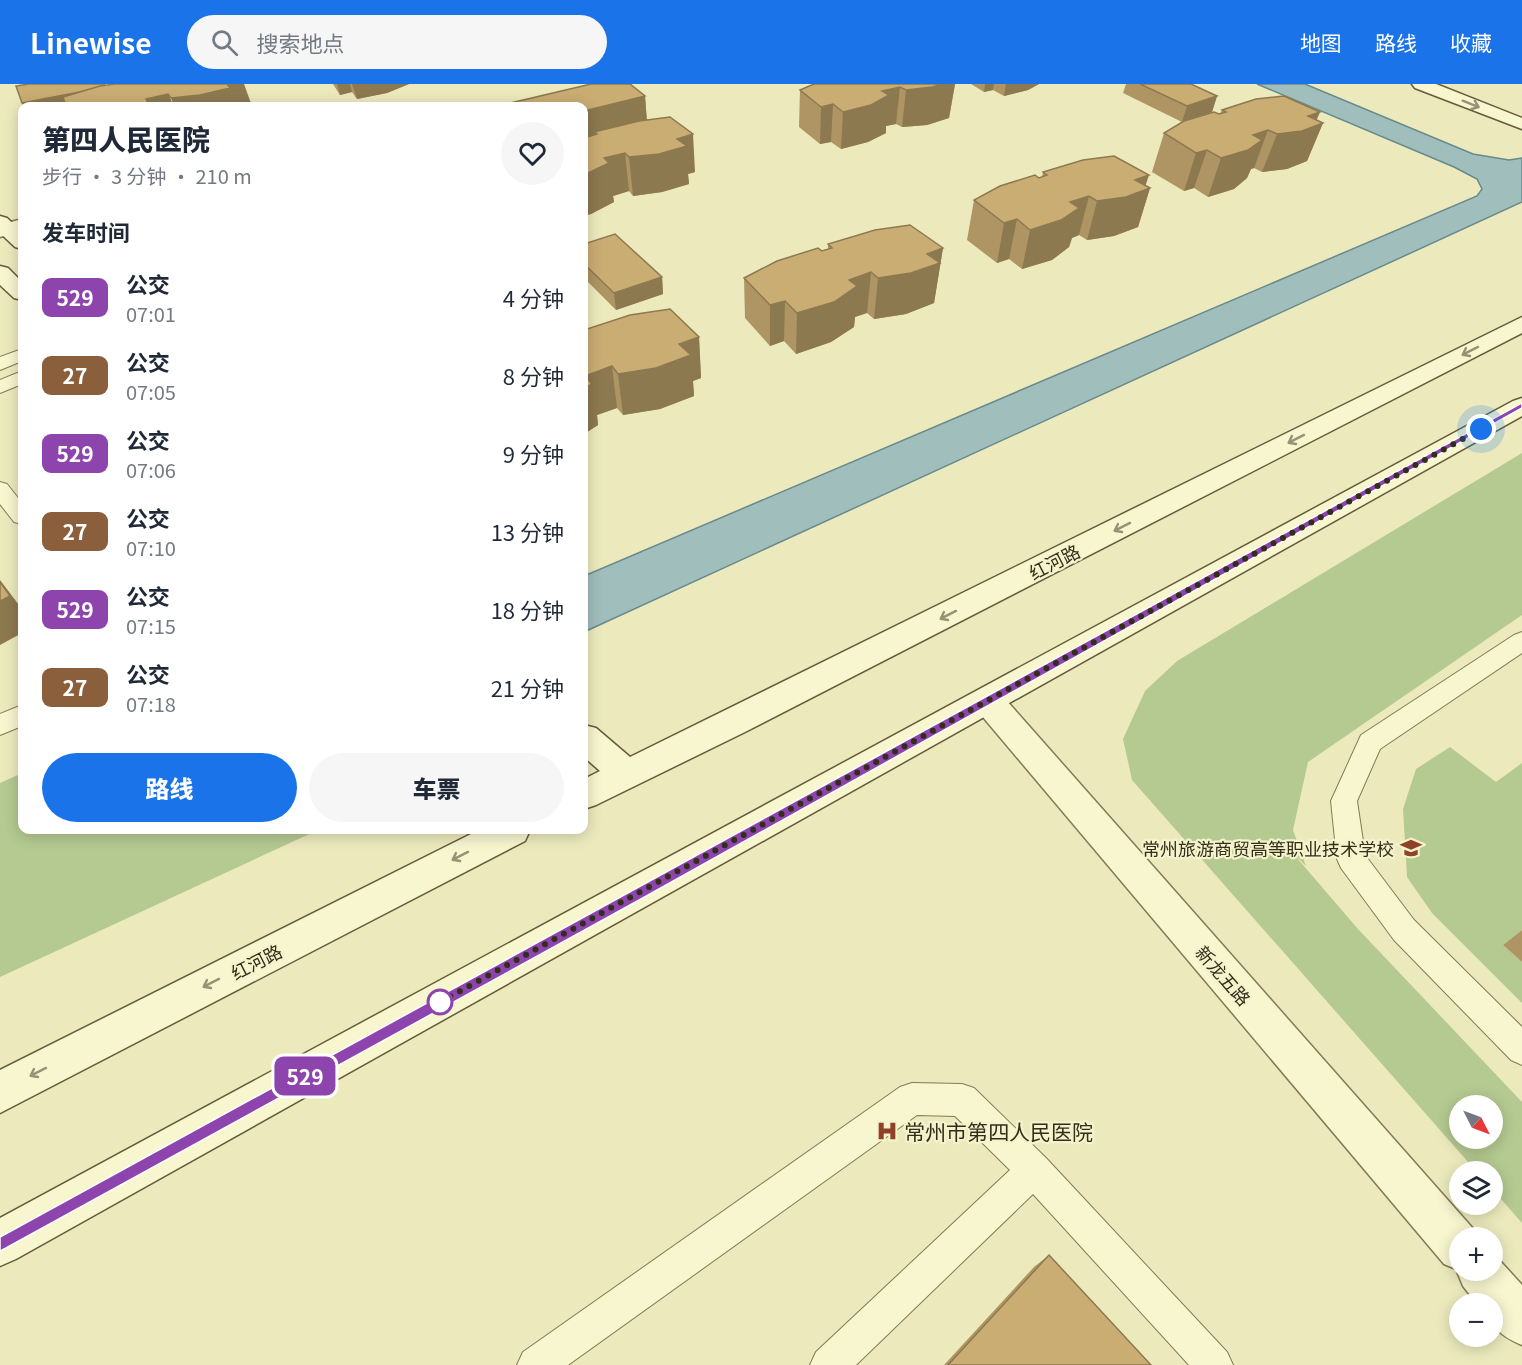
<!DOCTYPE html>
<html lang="zh">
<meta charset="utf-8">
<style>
body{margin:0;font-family:Georgia,"Noto Sans SC",serif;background:#f6f6f7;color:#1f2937;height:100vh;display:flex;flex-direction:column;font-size:22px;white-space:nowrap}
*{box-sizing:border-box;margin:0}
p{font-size:20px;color:#747a83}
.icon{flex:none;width:33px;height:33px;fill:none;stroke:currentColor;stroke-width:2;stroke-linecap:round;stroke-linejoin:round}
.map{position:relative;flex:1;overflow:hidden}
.details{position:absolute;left:18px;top:18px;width:570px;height:732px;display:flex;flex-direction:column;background:#fff;border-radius:12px;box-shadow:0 3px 15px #0003}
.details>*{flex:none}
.badge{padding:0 12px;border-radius:9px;font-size:21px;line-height:39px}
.needle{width:39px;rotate:132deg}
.fabs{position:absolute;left:1449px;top:1011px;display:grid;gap:12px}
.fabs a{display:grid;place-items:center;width:54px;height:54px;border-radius:50%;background:#fff;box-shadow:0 3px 15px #0003;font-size:30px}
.you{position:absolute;width:30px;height:30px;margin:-15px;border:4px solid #fff;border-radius:50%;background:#1a73e8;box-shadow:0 0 0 9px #1a73e833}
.map>.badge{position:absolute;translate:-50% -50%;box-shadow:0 0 0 3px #fff}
h2{padding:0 24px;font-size:22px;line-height:54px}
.round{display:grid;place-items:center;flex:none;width:63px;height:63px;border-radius:32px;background:#f6f6f7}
.overview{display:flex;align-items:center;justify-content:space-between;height:102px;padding:0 24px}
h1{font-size:28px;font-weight:800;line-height:45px}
.primary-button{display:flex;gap:12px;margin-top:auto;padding:12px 24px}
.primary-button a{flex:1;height:69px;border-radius:36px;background:#1a73e8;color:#fff;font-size:24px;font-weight:800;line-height:69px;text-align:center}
.primary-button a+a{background:#f6f6f7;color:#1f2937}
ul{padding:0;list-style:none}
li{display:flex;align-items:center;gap:18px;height:78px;padding:0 24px}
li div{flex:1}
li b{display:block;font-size:22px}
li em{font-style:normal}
li .badge{min-width:66px;font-weight:700;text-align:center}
header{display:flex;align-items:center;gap:36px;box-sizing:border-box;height:84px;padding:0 30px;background:#1a73e8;color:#fff}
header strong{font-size:28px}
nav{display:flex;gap:33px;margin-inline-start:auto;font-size:21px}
.search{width:420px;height:54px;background:#f6f6f7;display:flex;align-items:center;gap:15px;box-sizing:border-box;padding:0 21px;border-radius:33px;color:#747a83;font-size:22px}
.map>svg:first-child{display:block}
.green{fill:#b5ca91;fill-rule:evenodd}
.water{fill:#a0bebc;stroke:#688a8b;stroke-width:1.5}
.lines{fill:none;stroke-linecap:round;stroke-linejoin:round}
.lane-casing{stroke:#837a56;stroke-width:2}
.street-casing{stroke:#837a56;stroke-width:3}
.secondary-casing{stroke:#655a3a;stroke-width:3}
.lane{fill:#f8f6cf;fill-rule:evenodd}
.street{fill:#f8f6cf;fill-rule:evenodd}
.secondary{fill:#f8f6cf;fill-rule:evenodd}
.wall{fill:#ae9563}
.shaded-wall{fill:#8d7950}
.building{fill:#caad73;stroke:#8d7950;stroke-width:1.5}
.oneway{stroke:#969275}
.line{fill:#8e44ad;stroke:#fff;stroke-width:1.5}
.walk{stroke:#332d1b;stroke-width:6;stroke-dasharray:0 10.8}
.stop-dot{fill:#fff;stroke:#8e44ad;stroke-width:3}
.labels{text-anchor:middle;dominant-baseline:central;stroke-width:4.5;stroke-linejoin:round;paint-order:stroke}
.street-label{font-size:18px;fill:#332d1b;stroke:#f4f3cc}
.poi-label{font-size:18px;fill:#332d1b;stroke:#f4f3cc;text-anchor:end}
.near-poi-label{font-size:21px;fill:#332d1b;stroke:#f4f3cc;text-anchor:start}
</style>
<header>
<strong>Linewise</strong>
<div class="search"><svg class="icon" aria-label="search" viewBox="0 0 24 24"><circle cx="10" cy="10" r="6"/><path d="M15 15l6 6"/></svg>搜索地点</div>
<nav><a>地图</a><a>路线</a><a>收藏</a></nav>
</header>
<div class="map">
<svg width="1522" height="1281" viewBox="0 0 1522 1281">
<rect width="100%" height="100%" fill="#eceabd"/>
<!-- green -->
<g class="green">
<path d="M 1522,369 L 1522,531 L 1308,678 L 1293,746 L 1306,782 L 1291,767 L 1358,845 L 1522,1018 L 1522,1139 L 1493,1106 L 1492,1088 L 1476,1087 L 1132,696 L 1123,655 L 1145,607 L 1177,577 ZM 1460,1022 L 1492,1022 L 1492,1054 L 1460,1054 Z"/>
<path d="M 1450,663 L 1496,698 L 1522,679 L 1522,846 L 1503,861 L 1522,878 L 1522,919 L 1432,829 L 1407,793 L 1403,725 L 1416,685 Z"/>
<path d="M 22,689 L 22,746 L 318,746 L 0,893 L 0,699 Z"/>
</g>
<!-- water -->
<path class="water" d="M 1257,0 L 1305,0 L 1473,70 L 1509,76 L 1522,74 L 1522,118 L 584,548 L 584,492 L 1477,112 L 1482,105 L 1477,95 L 1454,83 Z"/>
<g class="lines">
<defs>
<g id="lane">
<path d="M 22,265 L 22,277 L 0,286 L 0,273 Z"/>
<path d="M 22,287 L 22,300 L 0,309 L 0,296 Z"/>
<path d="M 0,398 L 7,400 L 22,419 L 22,440 L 14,438 L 0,420 Z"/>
<path d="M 1522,548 L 1522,569 L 1380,665 L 1357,717 L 1365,771 L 1414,836 L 1522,943 L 1522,981 L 1511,976 L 1394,856 L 1341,784 L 1337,775 L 1331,717 L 1361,651 L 1514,551 Z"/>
<path d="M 22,621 L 22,642 L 0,651 L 0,630 Z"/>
<path d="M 912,999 L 962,1000 L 974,1004 L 1046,1074 L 1227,1268 L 1233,1281 L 1189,1281 L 1033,1110 L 856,1281 L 810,1281 L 816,1268 L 1010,1086 L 955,1032 L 917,1031 L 568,1281 L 517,1281 L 523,1268 L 900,1003 Z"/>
</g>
<g id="street">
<path d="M 22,135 L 22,147 L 0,153 L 0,141 Z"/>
<path d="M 988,604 L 999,608 L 1476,1148 L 1479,1154 L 1460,1154 L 1460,1186 L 1492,1186 L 1492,1168 L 1522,1201 L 1522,1261 C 1499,1251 1492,1245 1492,1220 L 1477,1220 L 1463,1202 L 1456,1185 L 1444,1180 L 977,626 L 972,617 L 977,608 Z"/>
</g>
<g id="secondary">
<path d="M 1412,0 L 1436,0 L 1522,34 L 1522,45 L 1415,4 Z"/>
<path d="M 0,132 L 7,134 L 22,148 L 22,165 L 15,163 L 0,149 Z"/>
<path d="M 0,182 L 8,184 L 22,198 L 22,216 L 14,214 L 0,201 Z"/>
<path d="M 1522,233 L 1522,249 L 745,648 L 596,721 L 584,725 L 584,695 L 600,687 L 584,673 L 584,641 L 596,644 L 630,673 Z"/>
<path d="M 1522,314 L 1522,332 L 16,1175 L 0,1182 L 0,1134 L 1513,317 Z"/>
<path d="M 479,746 L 530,746 L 525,757 L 0,1029 L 0,986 Z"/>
</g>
</defs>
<!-- lane casing -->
<use href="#lane" class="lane-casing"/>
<!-- street casing -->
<use href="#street" class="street-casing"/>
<!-- secondary casing -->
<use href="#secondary" class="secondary-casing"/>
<!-- lane -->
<use href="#lane" class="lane"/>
<!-- street -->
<use href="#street" class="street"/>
<!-- secondary -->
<use href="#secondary" class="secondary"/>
</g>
<!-- wall -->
<g class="wall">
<path d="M 333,0 L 409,0 L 387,9 L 357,15 L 352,8 L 340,11 Z"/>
<path d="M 814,0 L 955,0 L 949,34 L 927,41 L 902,43 L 896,40 L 886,42 L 886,49 L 868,58 L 841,65 L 831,58 L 820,60 L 799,43 L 800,6 Z"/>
<path d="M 971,0 L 1039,0 L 1028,6 L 1004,12 L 993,6 L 984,8 Z"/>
<path d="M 1126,0 L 1191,0 L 1217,12 L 1212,28 L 1182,38 L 1123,9 Z"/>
<path d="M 645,12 L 647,36 L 695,88 L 688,90 L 689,100 L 662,108 L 633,112 L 629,107 L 613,112 L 614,118 L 591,130 L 584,132 L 584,22 Z"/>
<path d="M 1222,26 L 1320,28 L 1316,36 L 1323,39 L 1307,77 L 1287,85 L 1262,88 L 1254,84 L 1251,85 L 1247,94 L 1234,105 L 1208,113 L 1194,104 L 1184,107 L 1152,88 L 1164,49 L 1220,30 Z"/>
<path d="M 1043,88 L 1146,102 L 1150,104 L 1138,143 L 1114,152 L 1087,156 L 1079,151 L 1072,154 L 1069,163 L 1052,176 L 1022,185 L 1009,175 L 997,179 L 967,156 L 974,116 L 1042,93 Z"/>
<path d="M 584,160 L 662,193 L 663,210 L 616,226 L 584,194 Z"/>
<path d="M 828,160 L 943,164 L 934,219 L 906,230 L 874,235 L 867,229 L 855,233 L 854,243 L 831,258 L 796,270 L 784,257 L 770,262 L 745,234 L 744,194 L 828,165 Z"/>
<path d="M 584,246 L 699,253 L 701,294 L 693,297 L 694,312 L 660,325 L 623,331 L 617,324 L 597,331 L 598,341 L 584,350 Z"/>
<path d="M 1522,846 L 1522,878 L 1503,861 Z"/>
<path d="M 1049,1171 L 1151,1281 L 944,1281 L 1034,1183 Z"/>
</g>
<!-- shaded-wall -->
<g class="shaded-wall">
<path d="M 105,0 L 106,2 L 92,22 L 23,22 L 22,19 Z"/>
<path d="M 226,0 L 244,0 L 252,22 L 174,22 L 171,14 Z"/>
<path d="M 337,0 L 350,0 L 352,8 L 340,11 Z"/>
<path d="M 352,0 L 409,0 L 387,9 L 357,15 Z"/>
<path d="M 942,0 L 955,0 L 949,34 L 927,41 L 902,43 L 906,6 Z"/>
<path d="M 985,0 L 994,0 L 993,6 L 984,8 Z"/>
<path d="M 1006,0 L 1039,0 L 1028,6 L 1004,12 Z"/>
<path d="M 900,3 L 896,40 L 886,42 L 886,49 L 868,58 L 841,65 L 843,28 L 882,7 Z"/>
<path d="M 168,10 L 174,22 L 138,22 L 146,15 Z"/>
<path d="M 645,12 L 647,40 L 597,50 L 594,48 L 595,54 L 584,57 L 584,27 Z"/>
<path d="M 1217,12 L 1212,28 L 1182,38 L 1187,22 Z"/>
<path d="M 833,20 L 831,58 L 820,60 L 821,23 Z"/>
<path d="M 1320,28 L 1314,42 L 1323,39 L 1307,77 L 1287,85 L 1262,88 L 1277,50 L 1308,32 Z"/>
<path d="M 1268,46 L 1254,84 L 1251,85 L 1247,94 L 1234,105 L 1208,113 L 1221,74 L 1253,51 Z"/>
<path d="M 693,50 L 695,88 L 688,90 L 689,100 L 662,108 L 633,112 L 629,73 L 677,55 Z"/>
<path d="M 1207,66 L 1194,104 L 1184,107 L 1196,69 Z"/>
<path d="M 625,69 L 629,107 L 613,112 L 614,118 L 591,130 L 584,132 L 584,91 L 604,74 Z"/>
<path d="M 1149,91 L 1144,106 L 1150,104 L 1138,143 L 1114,152 L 1087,156 L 1097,117 L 1135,96 Z"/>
<path d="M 1089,112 L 1079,151 L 1072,154 L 1069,163 L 1052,176 L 1022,185 L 1030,146 L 1070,118 Z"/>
<path d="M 1017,135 L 1009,175 L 997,179 L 1004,139 Z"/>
<path d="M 943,164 L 934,219 L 906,230 L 874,235 L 878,194 L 927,170 Z"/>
<path d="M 871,188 L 867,229 L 855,233 L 854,243 L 831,258 L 796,270 L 797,229 L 849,196 Z"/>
<path d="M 662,193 L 663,210 L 616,226 L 614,209 Z"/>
<path d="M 785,217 L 784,257 L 770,262 L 770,221 Z"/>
<path d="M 699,253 L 701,294 L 693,297 L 694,312 L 660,325 L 623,331 L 618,290 L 679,260 Z"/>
<path d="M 612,282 L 617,324 L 597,331 L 598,341 L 584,350 L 584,305 L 585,292 Z"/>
<path d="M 0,496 L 22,525 L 22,549 L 0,561 Z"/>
</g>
<!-- building -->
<g class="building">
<path d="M 29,0 L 104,0 L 105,2 L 85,7 L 22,19 L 16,2 Z"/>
<path d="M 115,0 L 227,0 L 230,4 L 200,11 L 171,14 L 168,10 L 146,15 L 148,19 L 138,22 L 66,22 L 63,13 L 100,2 Z"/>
<path d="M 591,0 L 630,0 L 645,12 L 584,27 L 584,22 L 498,22 Z"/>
<path d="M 814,0 L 943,0 L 932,3 L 906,6 L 900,3 L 882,7 L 889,11 L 871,21 L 843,28 L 833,20 L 821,23 L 800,6 Z"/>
<path d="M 1140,0 L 1191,0 L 1217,12 L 1187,22 Z"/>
<path d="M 1284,12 L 1320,28 L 1308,32 L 1323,39 L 1302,47 L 1277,50 L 1268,46 L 1253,51 L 1262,56 L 1248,66 L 1221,74 L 1207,66 L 1196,69 L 1164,49 L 1184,37 L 1214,28 L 1219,30 L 1226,28 L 1222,26 L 1256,15 Z"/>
<path d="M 670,33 L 693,50 L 677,55 L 687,62 L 659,70 L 629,73 L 625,69 L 604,74 L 609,79 L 584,91 L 584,51 L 585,50 L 587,53 L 597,50 L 594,48 L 639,37 Z"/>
<path d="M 1114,72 L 1149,91 L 1135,96 L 1150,104 L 1126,113 L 1097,117 L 1089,112 L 1070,118 L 1079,124 L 1061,136 L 1030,146 L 1017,135 L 1004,139 L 974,116 L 1000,102 L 1035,91 L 1039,94 L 1047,91 L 1043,88 L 1083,76 Z"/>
<path d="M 910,141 L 943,164 L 927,170 L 940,179 L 911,189 L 878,194 L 871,188 L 849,196 L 857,202 L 834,218 L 797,229 L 785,217 L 770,221 L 744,194 L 777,177 L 818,164 L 822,167 L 832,164 L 828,160 L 875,146 Z"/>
<path d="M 615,150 L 662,193 L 614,209 L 584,180 L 584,160 Z"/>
<path d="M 670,225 L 699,253 L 679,260 L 691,271 L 656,284 L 618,290 L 612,282 L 585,292 L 592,300 L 584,305 L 584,246 L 630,231 Z"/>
<path d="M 0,498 L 10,512 L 0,517 Z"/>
<path d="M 1049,1171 L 1151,1281 L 948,1281 Z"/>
</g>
<!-- one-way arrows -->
<defs><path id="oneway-shaft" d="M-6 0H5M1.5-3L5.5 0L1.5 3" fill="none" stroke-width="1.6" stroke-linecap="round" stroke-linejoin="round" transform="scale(1.5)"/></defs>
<g class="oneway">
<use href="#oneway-shaft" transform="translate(1471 20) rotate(22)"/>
<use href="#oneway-shaft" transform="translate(1470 267) rotate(153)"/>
<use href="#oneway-shaft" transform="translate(1296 355) rotate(153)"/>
<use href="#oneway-shaft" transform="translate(1122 443) rotate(153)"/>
<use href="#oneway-shaft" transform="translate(948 531) rotate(153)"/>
<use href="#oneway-shaft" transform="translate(460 772) rotate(153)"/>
<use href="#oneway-shaft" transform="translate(211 899) rotate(153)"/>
<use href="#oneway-shaft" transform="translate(38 988) rotate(153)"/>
</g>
<!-- line -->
<path class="line" d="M 1522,319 L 1522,324 L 641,815 L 6,1164 L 0,1167 L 0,1153 Z"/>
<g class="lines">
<!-- walk -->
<path class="walk" d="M 440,918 L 431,923 L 1481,345"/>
</g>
<!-- icons -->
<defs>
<symbol id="school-bare" viewBox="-9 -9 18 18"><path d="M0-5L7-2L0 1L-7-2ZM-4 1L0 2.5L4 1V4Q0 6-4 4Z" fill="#914128" stroke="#f4f3cc" stroke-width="2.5" paint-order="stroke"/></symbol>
<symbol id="hospital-bare" viewBox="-9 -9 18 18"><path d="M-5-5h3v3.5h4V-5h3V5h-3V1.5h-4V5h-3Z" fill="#914128" stroke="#f4f3cc" stroke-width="2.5" paint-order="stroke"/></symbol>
</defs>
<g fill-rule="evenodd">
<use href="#school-bare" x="1396" y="749" width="30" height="30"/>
<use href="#hospital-bare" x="872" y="1032" width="30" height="30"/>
</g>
<!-- markers -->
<circle class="stop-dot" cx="440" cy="918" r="12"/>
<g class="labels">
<!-- street labels -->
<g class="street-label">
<text transform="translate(1054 477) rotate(-27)">红河路</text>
<text transform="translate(256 877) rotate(-27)">红河路</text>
<text transform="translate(1224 891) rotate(49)">新龙五路</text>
</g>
<!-- poi labels -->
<g class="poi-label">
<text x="1394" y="764">常州旅游商贸高等职业技术学校</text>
</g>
<!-- near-poi labels -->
<g class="near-poi-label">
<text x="904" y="1047">常州市第四人民医院</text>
</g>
</g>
</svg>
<div class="fabs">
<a><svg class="needle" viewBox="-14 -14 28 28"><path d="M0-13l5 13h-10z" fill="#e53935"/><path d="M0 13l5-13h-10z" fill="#747a83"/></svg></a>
<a><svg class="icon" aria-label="layers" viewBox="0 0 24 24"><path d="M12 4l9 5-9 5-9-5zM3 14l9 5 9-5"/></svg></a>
<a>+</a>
<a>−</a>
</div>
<div class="you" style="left:1481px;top:345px"></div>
<b class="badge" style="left:305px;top:992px;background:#8e44ad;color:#fff">529</b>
<section class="details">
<div class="overview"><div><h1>第四人民医院</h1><p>步行 · 3 分钟 · 210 m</p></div><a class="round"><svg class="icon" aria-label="heart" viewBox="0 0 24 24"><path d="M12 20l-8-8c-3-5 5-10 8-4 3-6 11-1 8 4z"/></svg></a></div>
<h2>发车时间</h2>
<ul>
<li><span class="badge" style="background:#8e44ad;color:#fff">529</span><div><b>公交</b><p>07:01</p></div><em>4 分钟</em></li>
<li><span class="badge" style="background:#8b5e3c;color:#fff">27</span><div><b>公交</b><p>07:05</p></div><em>8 分钟</em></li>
<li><span class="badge" style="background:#8e44ad;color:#fff">529</span><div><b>公交</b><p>07:06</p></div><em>9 分钟</em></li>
<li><span class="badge" style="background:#8b5e3c;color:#fff">27</span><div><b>公交</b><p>07:10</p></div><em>13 分钟</em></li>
<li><span class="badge" style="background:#8e44ad;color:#fff">529</span><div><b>公交</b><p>07:15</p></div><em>18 分钟</em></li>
<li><span class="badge" style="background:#8b5e3c;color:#fff">27</span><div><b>公交</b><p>07:18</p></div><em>21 分钟</em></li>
</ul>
<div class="primary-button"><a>路线</a><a>车票</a></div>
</section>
</div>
